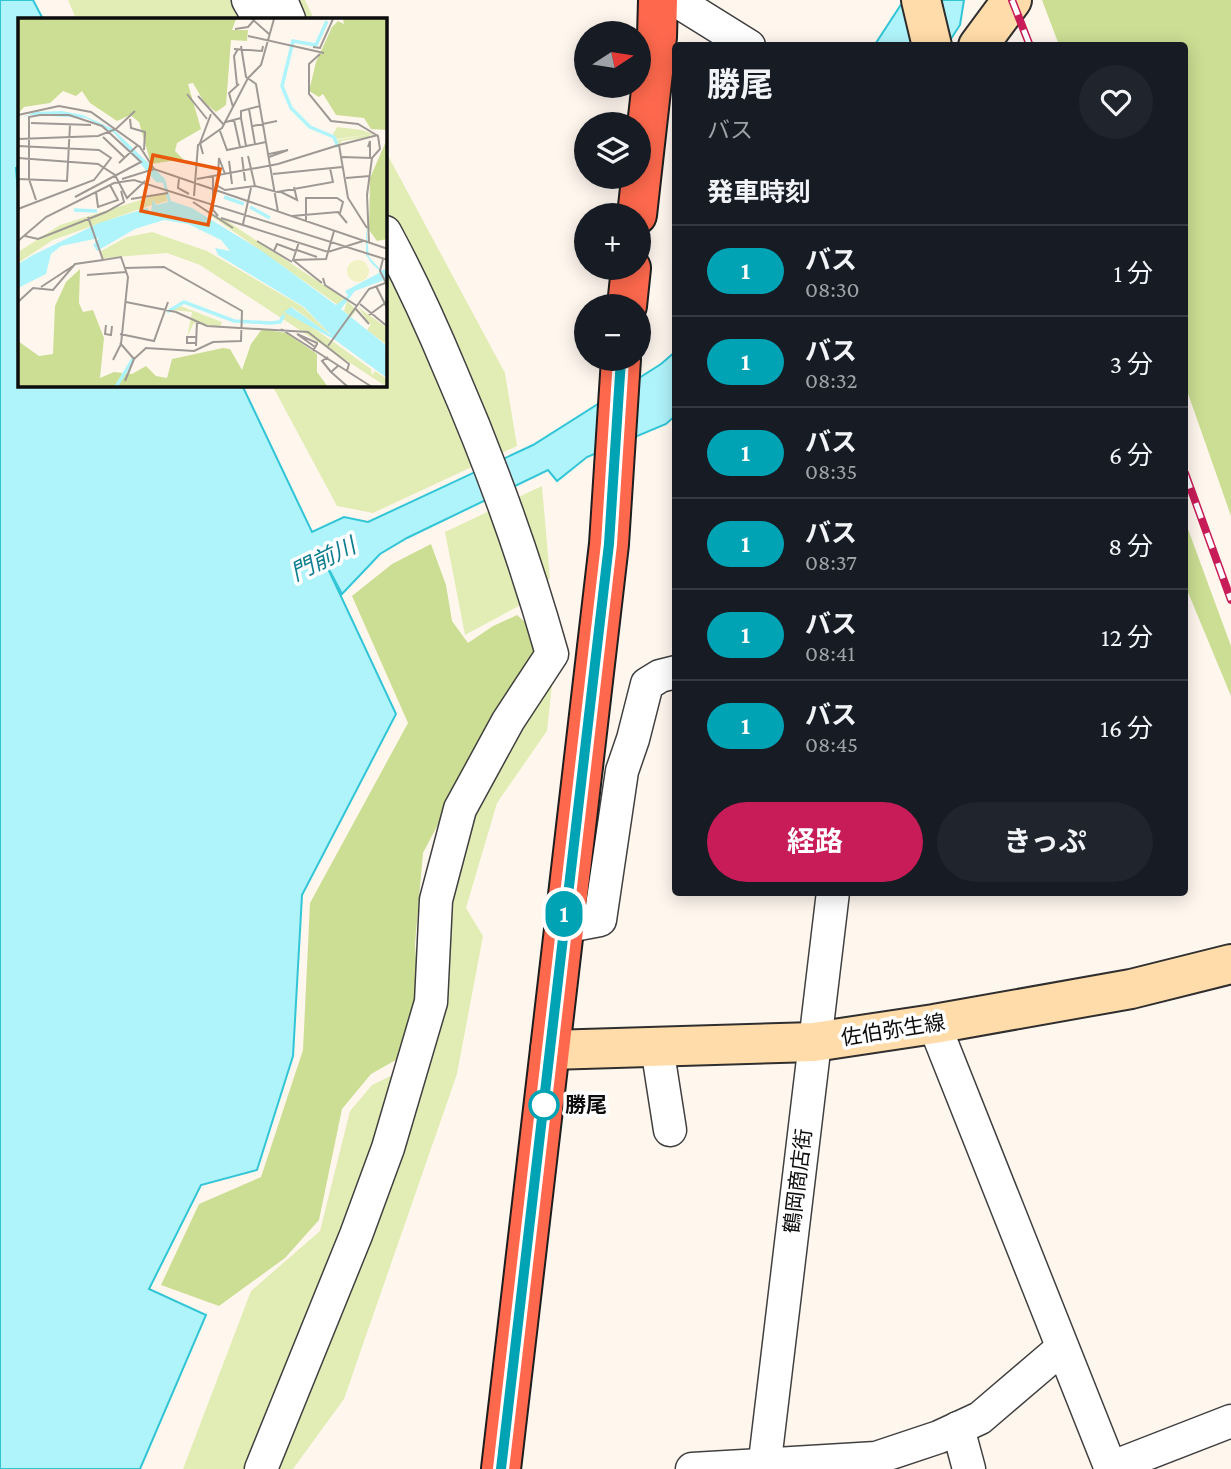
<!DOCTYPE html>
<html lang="ja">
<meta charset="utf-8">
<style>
body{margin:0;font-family:"Crimson Pro","Noto Sans JP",serif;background:#20242c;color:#f1f3f6;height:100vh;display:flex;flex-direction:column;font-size:26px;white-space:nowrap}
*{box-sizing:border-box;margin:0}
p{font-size:23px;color:#9ea1a6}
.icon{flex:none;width:38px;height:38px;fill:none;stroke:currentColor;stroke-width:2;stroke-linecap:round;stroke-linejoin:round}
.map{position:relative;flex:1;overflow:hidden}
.side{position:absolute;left:672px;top:42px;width:516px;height:854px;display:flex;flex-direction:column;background:#171b24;border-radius:7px;box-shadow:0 4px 18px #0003}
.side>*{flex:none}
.badge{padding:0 14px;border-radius:23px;font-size:24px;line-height:46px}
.needle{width:46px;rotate:78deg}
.fabs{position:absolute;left:574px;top:21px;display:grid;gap:14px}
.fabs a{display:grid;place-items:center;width:77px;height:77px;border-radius:50%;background:#171b24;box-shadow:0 4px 18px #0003;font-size:35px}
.map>.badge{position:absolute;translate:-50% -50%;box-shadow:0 0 0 4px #fff}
h2{padding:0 35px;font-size:26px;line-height:63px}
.round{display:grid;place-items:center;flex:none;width:74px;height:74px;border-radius:37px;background:#20242c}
.head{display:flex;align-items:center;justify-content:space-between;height:119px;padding:0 35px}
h1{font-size:33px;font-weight:700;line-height:52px}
.primary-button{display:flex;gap:14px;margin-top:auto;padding:14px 35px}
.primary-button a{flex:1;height:80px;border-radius:42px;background:#c71c57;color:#fff;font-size:28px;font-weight:700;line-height:80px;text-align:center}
.primary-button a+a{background:#20242c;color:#f1f3f6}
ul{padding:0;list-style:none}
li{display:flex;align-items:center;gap:21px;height:91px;padding:0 35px;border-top:2px solid #363941}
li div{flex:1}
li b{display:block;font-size:26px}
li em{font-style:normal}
li .badge{min-width:77px;font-weight:700;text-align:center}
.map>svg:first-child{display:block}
.green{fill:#e2ecb5}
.forest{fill:#cbde93}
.water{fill:#aff4fa;stroke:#31c5d6;stroke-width:2}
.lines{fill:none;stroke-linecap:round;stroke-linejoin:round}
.street-casing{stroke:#404040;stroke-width:35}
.secondary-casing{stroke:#2f2f2f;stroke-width:42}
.highway-casing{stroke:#1e1e1e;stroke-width:42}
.street{stroke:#fff;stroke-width:32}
.secondary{stroke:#ffdca9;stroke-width:38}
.highway{stroke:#fe694d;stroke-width:38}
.rail-casing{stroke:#c71c57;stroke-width:8}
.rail{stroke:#fff;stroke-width:5;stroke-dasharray:16;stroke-linecap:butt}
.line-casing{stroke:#fff;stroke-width:16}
.line{stroke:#00a3b4;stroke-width:10}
.stop-dot{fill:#fff;stroke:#00a3b4;stroke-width:3.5}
.labels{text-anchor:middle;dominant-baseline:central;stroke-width:7;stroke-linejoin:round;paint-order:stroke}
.street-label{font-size:21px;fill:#0d0d0d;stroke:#fff}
.stop-label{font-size:21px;font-weight:bold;fill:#0d0d0d;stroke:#fff;text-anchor:start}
.water-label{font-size:23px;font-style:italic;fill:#0e7f91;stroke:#fff}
.inset-river{fill:none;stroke:#aff4fa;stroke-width:3.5}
.inset-road{fill:none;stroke:#9e9994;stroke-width:2}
.view{fill:#e8590c;fill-opacity:0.15;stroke:#e8590c;stroke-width:3.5}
.inset-edge{fill:none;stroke:#0d0d0d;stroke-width:3.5}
</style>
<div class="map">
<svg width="1231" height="1469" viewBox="0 0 1231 1469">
<rect width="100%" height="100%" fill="#fff7ee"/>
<!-- green -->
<g class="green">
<path d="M 68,0 L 305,0 L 314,19 L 76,19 Z"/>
<path d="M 385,150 L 505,373 L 517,446 L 373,513 L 337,506 L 272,385 L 385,385 Z"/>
<path d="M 542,486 L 550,578 L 526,602 L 465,635 L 445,532 Z"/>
<path d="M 553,676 L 547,731 L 497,803 L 466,908 L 483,936 L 457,1074 L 344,1399 L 293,1469 L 183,1469 L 251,1291 L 320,1231 L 350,1111 L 372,1085 L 405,1069 L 434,929 L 477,795 Z"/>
</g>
<!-- forest -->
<g class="forest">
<path d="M 1042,0 L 1231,0 L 1231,516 L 1185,385 L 1185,46 L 1059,45 Z"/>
<path d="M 1185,521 L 1231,646 L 1231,696 L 1185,585 Z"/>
<path d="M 431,544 L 446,585 L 452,621 L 468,643 L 493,626 L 517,615 L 534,630 L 538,656 L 484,737 L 423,853 L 415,944 L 417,978 L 426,994 L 410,1052 L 371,1074 L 342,1109 L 319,1220 L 285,1258 L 219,1306 L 161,1285 L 199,1204 L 261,1177 L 303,1050 L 310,903 L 408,723 L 352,596 L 392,564 Z"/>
</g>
<!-- water -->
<g class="water">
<path d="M 0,0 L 33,0 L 43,19 L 19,19 L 19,166 L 16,168 L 19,206 L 19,385 L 242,385 L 312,532 L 344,517 L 368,522 L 533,445 L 661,364 L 675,352 L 676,415 L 666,424 L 587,457 L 557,481 L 548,470 L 407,538 L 380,554 L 342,594 L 324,560 L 396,714 L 302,895 L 293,1056 L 257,1170 L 201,1185 L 149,1289 L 206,1315 L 140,1469 L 0,1469 Z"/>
<path d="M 904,0 L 964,0 L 960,25 L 947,45 L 874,46 Z"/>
</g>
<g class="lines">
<defs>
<g id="street">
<path d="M 248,0 L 259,19"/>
<path d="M 281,0 L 289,19"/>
<path d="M 675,0 L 749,46"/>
<path d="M 563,927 L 600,920 L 622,771 L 633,739 L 647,684 L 660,676 L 676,672"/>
<path d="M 934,1024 L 1111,1469"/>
<path d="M 657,1047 L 670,1130"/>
<path d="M 958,1428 L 969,1469"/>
<path d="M 1110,1468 L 1231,1421"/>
<path d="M 261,1469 L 356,1235 L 388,1148 L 431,1002 L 436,900 L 460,809 L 508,721 L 552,654 C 525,558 491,464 451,372 C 431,324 410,278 385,232"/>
<path d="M 692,1469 L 876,1458 L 939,1437 L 980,1418 L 1062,1348"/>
<path d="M 764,1469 L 833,892"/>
</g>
<g id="secondary">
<path d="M 921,0 L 932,46"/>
<path d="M 978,46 L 1012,0"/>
<path d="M 550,1050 L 814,1042 L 934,1024 L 1131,989 L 1231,964"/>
</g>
<g id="highway">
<path d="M 637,215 L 657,37 L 658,0"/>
<path d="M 627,306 L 631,268"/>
<path d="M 501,1469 L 609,544 L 621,359"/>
</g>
</defs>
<!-- street casing -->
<use href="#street" class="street-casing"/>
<!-- secondary casing -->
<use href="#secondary" class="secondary-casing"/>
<!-- highway casing -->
<use href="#highway" class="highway-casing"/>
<!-- street -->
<use href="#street" class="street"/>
<!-- secondary -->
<use href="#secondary" class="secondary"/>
<!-- highway -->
<use href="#highway" class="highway"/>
<defs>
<g id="rail">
<path d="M 1012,0 L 1030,46"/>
<path d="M 1185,473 L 1231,600"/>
</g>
</defs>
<!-- rail casing -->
<use href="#rail" class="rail-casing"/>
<!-- rail -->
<use href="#rail" class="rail"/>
</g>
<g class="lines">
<defs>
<path id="line" d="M 501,1469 L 609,544 L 621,359"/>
</defs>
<!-- line casing -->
<use href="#line" class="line-casing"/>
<!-- line -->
<use href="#line" class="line"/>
</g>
<!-- markers -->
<circle class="stop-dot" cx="544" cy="1105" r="14"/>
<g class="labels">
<!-- street labels -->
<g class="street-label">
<text transform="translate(893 1030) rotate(-9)">佐伯弥生線</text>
<text transform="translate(798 1181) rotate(-83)">鶴岡商店街</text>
</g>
<!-- stop labels -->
<g class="stop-label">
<text x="565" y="1105">勝尾</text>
</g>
<!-- water labels -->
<g class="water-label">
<text transform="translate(323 559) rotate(-26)">門前川</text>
</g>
</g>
<!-- overview -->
<g transform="translate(18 18)">
<rect width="369" height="369" fill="#fff7ee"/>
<path d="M 319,109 L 344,112 L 355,116 L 350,119 L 324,123 L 321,127 L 319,122 L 354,116 L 319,121 L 315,116 ZM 148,174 L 149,183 L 138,186 L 135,181 L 136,186 L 35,222 L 0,245 L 0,234 L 42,207 ZM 182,190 L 209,203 L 328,282 L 320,287 ZM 134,214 L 189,233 L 285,289 L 314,318 L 274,289 L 266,295 L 271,293 L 314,323 L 353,351 L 354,357 L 357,353 L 369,361 L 369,369 L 182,247 L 149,235 L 85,240 L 83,233 L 109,219 ZM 329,283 L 349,302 L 340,289 L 369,310 L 369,327 L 349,312 L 353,306 L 338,293 L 333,299 L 326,293 ZM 160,287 L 204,304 L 202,309 L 176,305 L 169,319 L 174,294 L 154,292 Z" fill="#e2ecb5"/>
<path d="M 0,1 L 218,1 L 214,12 L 230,12 L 229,23 L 213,22 L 208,87 L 198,94 L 186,84 L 175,65 L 170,66 L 183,111 L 159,125 L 157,133 L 165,141 L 133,146 L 121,104 L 112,97 L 99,103 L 72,85 L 64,73 L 58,78 L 45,73 L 32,85 L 6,89 L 0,96 ZM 325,1 L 369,1 L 369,112 L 353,111 L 346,100 L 318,97 L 305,76 L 301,79 L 291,73 L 298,44 L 314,9 L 320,3 L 326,6 ZM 369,121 L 369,221 L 359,223 L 351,212 L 352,160 ZM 62,251 L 61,285 L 65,294 L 75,292 L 86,320 L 82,360 L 96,354 L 114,356 L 128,348 L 138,358 L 149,360 L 154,341 L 205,330 L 212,331 L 224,352 L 233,326 L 244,311 L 268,315 L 299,336 L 299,354 L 310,369 L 0,369 L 0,323 L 21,338 L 35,336 L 37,288 L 48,264 Z" fill="#cbde93"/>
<path d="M329 253a11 11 0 1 1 22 0a11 11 0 1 1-22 0Z" fill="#f1f3c7"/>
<path d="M 44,93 L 65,97 L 95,111 L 147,161 L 153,183 L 174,190 L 244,233 L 318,287 L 330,278 L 327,273 L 363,254 L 354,246 L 348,237 L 348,207 L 351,239 L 363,252 L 369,251 L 369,261 L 337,273 L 323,291 L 369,328 L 369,360 L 317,322 L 266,294 L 273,289 L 314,318 L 286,289 L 200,237 L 197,230 L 212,233 L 203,222 L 170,206 L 146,202 L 117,211 L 79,233 L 75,227 L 81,220 L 43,228 L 33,236 L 28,256 L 0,270 L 0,246 L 15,237 L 81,205 L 129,190 L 133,194 L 135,181 L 138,187 L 150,184 L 145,165 L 138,164 L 96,115 L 68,100 L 12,97 L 0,101 L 17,94 Z" fill="#aff4fa"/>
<path class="inset-river" d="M 309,3 L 298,27 L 275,23 L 264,68 L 273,90 L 292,109 L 316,119 L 320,129M 206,179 L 226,186M 232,189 L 252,200M 56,192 L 79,193M 149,294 L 166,284 L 216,303 L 252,305 L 262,304 L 266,297M 98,369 L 115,341"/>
<path class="inset-road" d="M 234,1 L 251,16M 217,11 L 230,9 L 237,1M 230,18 L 306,35M 223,28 L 228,59 L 238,66 L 260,194M 295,29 L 302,30 L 315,1M 216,31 L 244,33 L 245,28M 302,36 L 291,46 L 291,76 L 313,103 L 340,106 L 360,118 L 362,131 L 354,140 L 349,177 L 351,225M 219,67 L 216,38 L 220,31M 169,76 L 189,101M 180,78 L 206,107M 215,89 L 211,75 L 221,66M 231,91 L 237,126M 0,97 L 41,88 L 73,94 L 122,129 L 136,151M 223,100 L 228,128M 112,101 L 113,110 L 127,114 L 126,132M 216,102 L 222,129M 208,104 L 223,100 L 223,93 L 242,88M 13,105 L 73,107M 235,108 L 259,103M 202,113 L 209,132 L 248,124M 85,119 L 106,139M 0,121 L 80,118 L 98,111 L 117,93M 0,128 L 81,132 L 93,140 L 76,162 L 0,191M 350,129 L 352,123 L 352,139M 185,136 L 182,125 L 193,96M 251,136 L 270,132 L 251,139M 230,138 L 237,168 L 259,174 L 315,164 L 312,150M 224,139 L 227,163M 324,139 L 354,140M 0,140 L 80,146 L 97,157 L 109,180 L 127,163M 211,143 L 214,166M 101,145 L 120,127M 255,156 L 324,149M 200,157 L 201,140 L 207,156M 195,158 L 195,192 L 200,198M 161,160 L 160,170 L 171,176M 328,160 L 352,158M 0,161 L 49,163 L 52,107M 104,161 L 136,151 L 370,231M 179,161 L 260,146 L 321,127M 198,167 L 207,172 L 237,168M 78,174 L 80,189 L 100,182 L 92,167M 263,174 L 279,182 L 276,169M 176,178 L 180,127 L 204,110 L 230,60 L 243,47 L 256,1M 113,181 L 150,175M 18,182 L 11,161 L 11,99 L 22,97 L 51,97 L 84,108 L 123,144 L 57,179M 175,184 L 215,210M 274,198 L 320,194 L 329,205M 70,199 L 85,242 L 103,239 L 110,259 L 103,326 L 95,342M 203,200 L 310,234 L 345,223M 288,204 L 288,180 L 319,180 L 325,184 L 322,195M 225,206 L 233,170M 349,210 L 330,180 L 321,127 L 360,117M 7,218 L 20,221 L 88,194 L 106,184 L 103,173M 0,223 L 28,199 L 96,165 L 116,162 L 370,242M 239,223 L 274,244M 281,224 L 275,242 L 308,241 L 316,213M 279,232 L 299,239M 256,233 L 259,226 L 278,233M 365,241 L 362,253 L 370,269M 275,242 L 304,265M 69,257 L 108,254M 305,260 L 307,267 L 339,288M 358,268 L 370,292M 23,269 L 55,248M 0,284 L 15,270 L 35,272 L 57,246 L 85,242M 108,284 L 158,294 L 189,308 L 290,314 L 331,346 L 329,353M 342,286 L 370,309M 337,290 L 351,306M 351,297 L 370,283M 88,307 L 87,316 L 93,317 L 94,308M 263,311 L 354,369M 102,316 L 136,323 L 150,284M 102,325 L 116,341 L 128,330 L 176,333 L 195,324 L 223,323 L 224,293 L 146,249 L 107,250M 178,325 L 169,325 L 169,319 L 178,319M 178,328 L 179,303M 310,328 L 351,271 L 370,264M 295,333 L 299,326 L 299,325 L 279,316 L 297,329M 310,339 L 304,343 L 313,354M 321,347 L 313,354 L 330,369M 107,363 L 116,341"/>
<path class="view" d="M 135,137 L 202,151 L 190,207 L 123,193 Z"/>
<rect width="369" height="369" class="inset-edge"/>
</g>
</svg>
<div class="fabs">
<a><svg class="needle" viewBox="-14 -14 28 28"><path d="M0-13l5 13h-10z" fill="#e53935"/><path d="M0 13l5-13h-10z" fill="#9ea1a6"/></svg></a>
<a><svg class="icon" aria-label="layers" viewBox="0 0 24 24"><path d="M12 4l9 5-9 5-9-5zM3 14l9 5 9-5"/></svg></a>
<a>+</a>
<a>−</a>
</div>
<b class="badge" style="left:564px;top:914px;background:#00a3b4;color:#fff">1</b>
<section class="side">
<div class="head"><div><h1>勝尾</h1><p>バス</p></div><a class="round"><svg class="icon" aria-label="heart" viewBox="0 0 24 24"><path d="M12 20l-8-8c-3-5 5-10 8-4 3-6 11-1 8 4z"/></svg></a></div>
<h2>発車時刻</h2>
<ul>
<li><span class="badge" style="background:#00a3b4;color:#fff">1</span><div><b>バス</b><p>08:30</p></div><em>1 分</em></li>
<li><span class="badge" style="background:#00a3b4;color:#fff">1</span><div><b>バス</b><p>08:32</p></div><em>3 分</em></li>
<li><span class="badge" style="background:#00a3b4;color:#fff">1</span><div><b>バス</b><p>08:35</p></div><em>6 分</em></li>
<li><span class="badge" style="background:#00a3b4;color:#fff">1</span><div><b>バス</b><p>08:37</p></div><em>8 分</em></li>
<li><span class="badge" style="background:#00a3b4;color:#fff">1</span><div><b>バス</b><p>08:41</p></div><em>12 分</em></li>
<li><span class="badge" style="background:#00a3b4;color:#fff">1</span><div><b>バス</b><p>08:45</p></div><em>16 分</em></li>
</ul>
<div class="primary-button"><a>経路</a><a>きっぷ</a></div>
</section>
</div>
